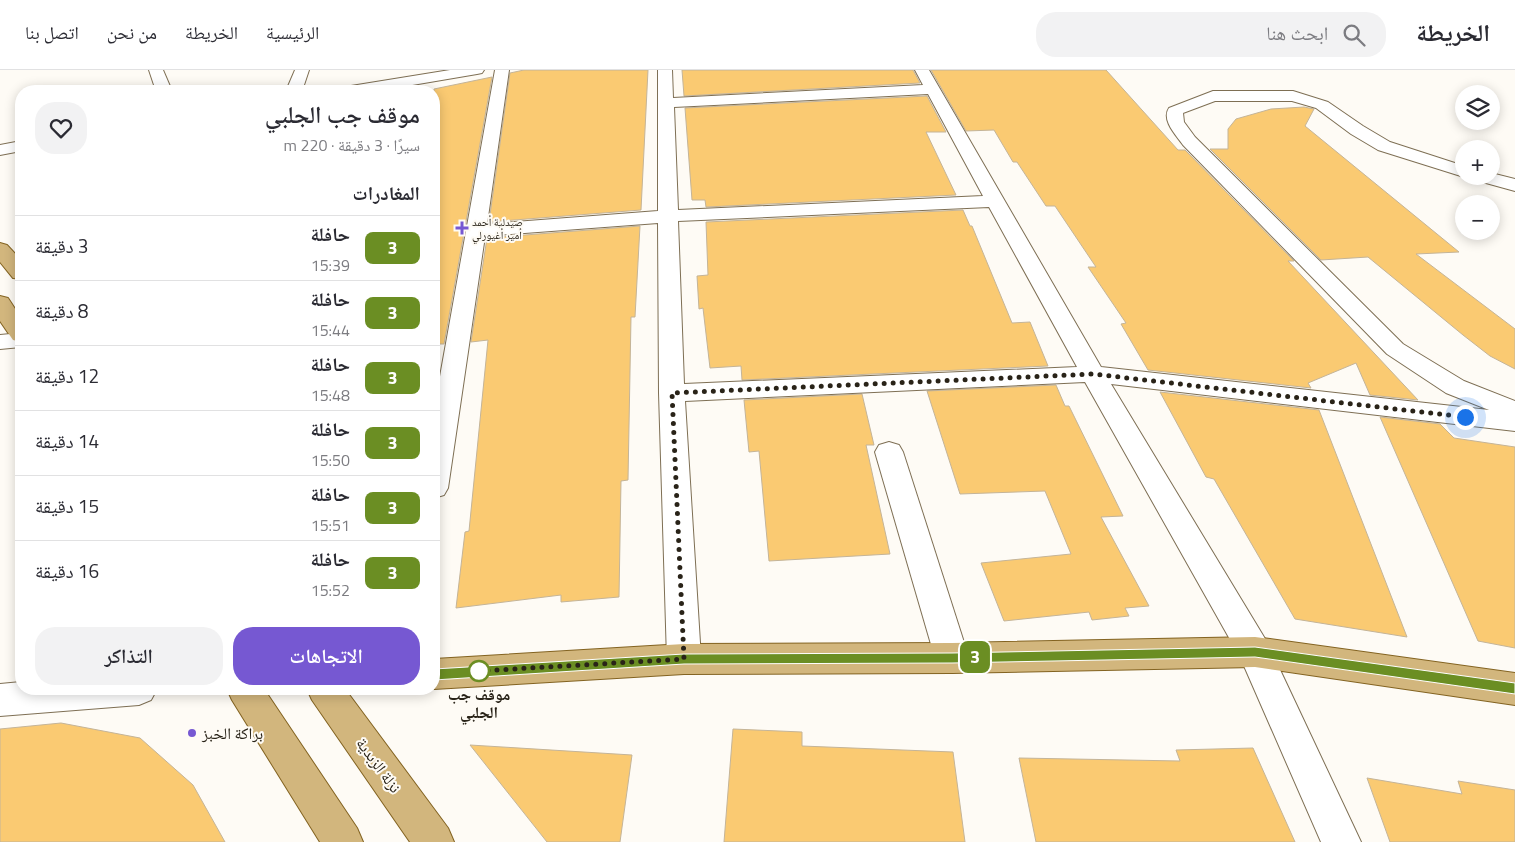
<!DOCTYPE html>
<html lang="ar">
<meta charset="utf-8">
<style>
body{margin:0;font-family:"Titillium Web","Noto Naskh Arabic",sans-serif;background:#f2f2f3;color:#2b2b33;direction:rtl;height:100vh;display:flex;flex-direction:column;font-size:19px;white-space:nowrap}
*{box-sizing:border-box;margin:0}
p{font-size:16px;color:#7c7c81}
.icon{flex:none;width:28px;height:28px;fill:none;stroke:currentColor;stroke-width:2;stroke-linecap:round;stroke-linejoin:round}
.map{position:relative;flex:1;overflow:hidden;direction:ltr}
.sheet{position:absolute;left:15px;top:15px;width:425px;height:610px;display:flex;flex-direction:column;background:#fff;border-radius:20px;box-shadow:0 2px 12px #0003;direction:rtl}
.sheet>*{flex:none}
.badge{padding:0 10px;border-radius:8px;font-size:18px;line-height:32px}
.buttons{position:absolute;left:1455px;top:15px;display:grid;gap:10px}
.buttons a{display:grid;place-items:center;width:45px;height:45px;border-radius:50%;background:#fff;box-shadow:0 2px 12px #0003;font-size:25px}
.you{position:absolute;width:25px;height:25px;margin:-12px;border:4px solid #fff;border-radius:50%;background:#1a73e8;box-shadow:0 0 0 8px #1a73e833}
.map>.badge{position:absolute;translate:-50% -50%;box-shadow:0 0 0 2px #fff}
h2{padding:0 20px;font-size:19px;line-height:45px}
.round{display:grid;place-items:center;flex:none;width:52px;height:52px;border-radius:20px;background:#f2f2f3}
.summary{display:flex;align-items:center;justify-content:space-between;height:85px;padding:0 20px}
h1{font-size:24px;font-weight:600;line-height:38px}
.cta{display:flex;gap:10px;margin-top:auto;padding:10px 20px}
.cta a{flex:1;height:58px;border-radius:20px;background:#7658d2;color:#fff;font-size:20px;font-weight:600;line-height:58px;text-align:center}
.cta a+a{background:#f2f2f3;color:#2b2b33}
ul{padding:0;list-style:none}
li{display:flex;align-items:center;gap:15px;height:65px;padding:0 20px;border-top:1px solid #e1e1e2}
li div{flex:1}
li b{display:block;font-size:19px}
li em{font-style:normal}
li .badge{min-width:55px;font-weight:700;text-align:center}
header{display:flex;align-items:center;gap:30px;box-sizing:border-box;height:70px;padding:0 25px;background:#fff;border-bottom:1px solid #e1e1e2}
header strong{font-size:24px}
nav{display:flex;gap:28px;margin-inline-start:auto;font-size:18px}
.search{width:350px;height:45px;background:#f2f2f3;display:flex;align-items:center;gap:12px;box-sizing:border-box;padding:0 18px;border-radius:20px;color:#7c7c81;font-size:19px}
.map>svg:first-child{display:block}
.building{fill:#faca72;stroke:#c4b498}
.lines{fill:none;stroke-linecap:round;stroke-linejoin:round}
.minor-casing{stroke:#7e6f54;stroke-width:2}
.major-casing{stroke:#836321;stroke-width:2}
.minor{fill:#fff;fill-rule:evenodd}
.major{fill:#d2b67d;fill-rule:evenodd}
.line{fill:#6b8e23;stroke:#fff}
.walk{stroke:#292318;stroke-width:5;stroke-dasharray:0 9}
.poi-dot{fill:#7658d2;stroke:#fefbf5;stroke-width:2}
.stop-dot{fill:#fff;stroke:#6b8e23;stroke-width:2.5}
.labels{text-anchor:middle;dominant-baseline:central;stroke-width:4;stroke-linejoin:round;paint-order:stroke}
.far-poi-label{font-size:11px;fill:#292318;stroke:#fefbf5;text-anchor:start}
.near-stop-label{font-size:16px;font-weight:bold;fill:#292318;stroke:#fefbf5}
.near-poi-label{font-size:16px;fill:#292318;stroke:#fefbf5;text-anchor:start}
.near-street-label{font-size:16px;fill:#292318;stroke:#fefbf5}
</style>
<header>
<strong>الخريطة</strong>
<div class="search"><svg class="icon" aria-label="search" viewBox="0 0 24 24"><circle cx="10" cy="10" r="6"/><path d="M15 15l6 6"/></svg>ابحث هنا</div>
<nav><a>الرئيسية</a><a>الخريطة</a><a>من نحن</a><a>اتصل بنا</a></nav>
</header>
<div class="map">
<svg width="1515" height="772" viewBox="0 0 1515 772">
<rect width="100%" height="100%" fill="#fefbf5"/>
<!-- building -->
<g class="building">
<path d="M 524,0 L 648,0 L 641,140 L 489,152 L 510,3 Z"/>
<path d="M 682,0 L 913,0 L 920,13 L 684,26 Z"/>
<path d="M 931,0 L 1106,0 L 1178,80 L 1185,80 L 1294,191 L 1288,191 L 1418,330 L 1370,325 L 1356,293 L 1308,313 L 1311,318 L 1148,300 L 1121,254 L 1126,253 L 1088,197 L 1096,197 L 1055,136 L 1046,136 L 1017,92 L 1013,92 L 994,60 L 966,61 Z"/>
<path d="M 492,7 L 444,274 L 434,274 L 434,19 Z"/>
<path d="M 927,26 L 946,62 L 926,62 L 956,125 L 706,137 L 705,130 L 692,130 L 685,38 Z"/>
<path d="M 1304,37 L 1314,39 L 1305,56 L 1459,182 L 1416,184 L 1515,259 L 1515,299 L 1490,286 L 1463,265 L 1368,187 L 1321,190 L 1210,79 L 1228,79 L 1228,59 L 1236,49 L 1271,39 Z"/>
<path d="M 963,140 L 970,156 L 972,156 L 1012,253 L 1030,252 L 1048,296 L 742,310 L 741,296 L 710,298 L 703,238 L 699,239 L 697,206 L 708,205 L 706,152 Z"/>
<path d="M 640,156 L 635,247 L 631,247 L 628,410 L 621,411 L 619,527 L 561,532 L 561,525 L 456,538 L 465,462 L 469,461 L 488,270 L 471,272 L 487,168 Z"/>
<path d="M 1056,315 L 1065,336 L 1069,336 L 1123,446 L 1101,447 L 1149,536 L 1125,538 L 1129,546 L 1092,550 L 1089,542 L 1004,551 L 981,493 L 1071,484 L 1045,421 L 960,424 L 927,321 Z"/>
<path d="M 1160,322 L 1319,340 L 1407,567 L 1295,549 L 1214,409 L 1206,407 Z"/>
<path d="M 862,324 L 874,375 L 866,375 L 890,484 L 769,491 L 759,381 L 749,382 L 744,330 Z"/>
<path d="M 1380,347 L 1440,354 L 1454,368 L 1515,377 L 1515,578 L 1478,571 Z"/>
<path d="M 61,653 L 140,668 L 193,715 L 225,772 L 0,772 L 0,659 Z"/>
<path d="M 733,659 L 802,662 L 802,676 L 953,682 L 965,772 L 724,772 Z"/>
<path d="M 470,675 L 632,685 L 620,772 L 547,772 Z"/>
<path d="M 1253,678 L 1295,772 L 1036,772 L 1019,688 L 1180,691 L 1176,680 Z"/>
<path d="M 1367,708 L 1462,724 L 1458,711 L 1515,720 L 1515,772 L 1390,772 Z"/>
</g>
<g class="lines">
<defs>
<g id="minor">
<path d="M 149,0 L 163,0 L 172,21 L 156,21 Z"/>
<path d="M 295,0 L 309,0 L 302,21 L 286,21 Z"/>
<path d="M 450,0 L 484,0 L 482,3 L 477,4 L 377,21 L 343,21 L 346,18 L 351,16 Z"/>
<path d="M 495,0 L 509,0 L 487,154 L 658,141 L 658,0 L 672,0 L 673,28 L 923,15 L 915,0 L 929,0 L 1101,297 L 1489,340 L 1446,323 L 1387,284 L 1183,75 C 1176,65 1161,50 1169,38 L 1213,21 L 1293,21 L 1328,32 L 1363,56 L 1390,72 L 1464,96 L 1464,106 L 1469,106 L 1464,107 L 1378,80 L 1351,64 L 1316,38 L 1292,31 L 1215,31 L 1183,43 L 1184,52 L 1195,67 L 1403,274 L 1464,311 L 1515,331 L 1515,361 L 1111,314 L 1267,572 L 1361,772 L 1321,772 L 1241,589 L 1085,312 L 685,331 L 701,589 L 696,600 L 684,604 L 672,600 L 667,589 L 659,323 L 658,153 L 485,166 L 448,418 L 444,425 L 434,428 L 434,340 ZM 928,24 L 983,126 L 678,140 L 674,37 ZM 989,137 L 1077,297 L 684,314 L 678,151 Z"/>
<path d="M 21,71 L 21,81 L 0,85 L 0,75 Z"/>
<path d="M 1491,103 L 1515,109 L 1515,121 L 1475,110 L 1472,106 L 1491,106 Z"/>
<path d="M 21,263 L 21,277 L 0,279 L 0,265 Z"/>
<path d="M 889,372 L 899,375 L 903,382 L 969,588 L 964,599 L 952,603 L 940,599 L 935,588 L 875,382 L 879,375 Z"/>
<path d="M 21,612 L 21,619 L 157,619 L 151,630 L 139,635 L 0,646 L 0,614 Z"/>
</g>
<g id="major">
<path d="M 0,173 L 7,175 L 21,190 L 21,209 L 13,208 L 0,192 Z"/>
<path d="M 0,226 L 8,228 L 21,248 L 21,272 L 13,270 L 0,251 Z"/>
<path d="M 1255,567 L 1515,603 L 1515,635 L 1255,597 L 952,603 L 684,604 L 434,619 L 432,619 L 434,619 L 434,589 L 684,574 L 952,573 Z"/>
<path d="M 227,619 L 264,619 L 357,758 L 363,772 L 320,772 L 232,630 Z"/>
<path d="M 307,619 L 345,619 L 448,758 L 454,772 L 410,772 L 312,630 Z"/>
</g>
</defs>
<!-- minor casing -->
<use href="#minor" class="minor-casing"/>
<!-- major casing -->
<use href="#major" class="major-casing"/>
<!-- minor -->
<use href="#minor" class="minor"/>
<!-- major -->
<use href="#major" class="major"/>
</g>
<!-- line -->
<path class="line" d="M 1255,577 L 1515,613 L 1515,624 L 1255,587 L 952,593 L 684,594 L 434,610 L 429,608 L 428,604 L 429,601 L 434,599 L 684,584 L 952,583 Z"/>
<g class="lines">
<!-- walk -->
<path class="walk" d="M 479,601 L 684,589 L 672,323 L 1093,304 L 1465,347"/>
</g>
<!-- markers -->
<g class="poi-dot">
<path d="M459.5 150.5h5v5h5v5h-5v5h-5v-5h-5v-5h5z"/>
<circle cx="192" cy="663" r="5"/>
</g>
<circle class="stop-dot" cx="479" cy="601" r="10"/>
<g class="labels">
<!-- far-poi labels -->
<g class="far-poi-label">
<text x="472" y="152">صيدلية أحمد<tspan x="472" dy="13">أمير أغيورلي</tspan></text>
</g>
<!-- near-stop labels -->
<g class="near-stop-label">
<text x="479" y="624">موقف جب<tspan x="479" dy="18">الجلبي</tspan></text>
</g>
<!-- near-poi labels -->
<g class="near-poi-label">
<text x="202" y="663">براكة الخبز</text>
</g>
<!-- near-street labels -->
<g class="near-street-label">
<text transform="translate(379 695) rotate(54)">نزلة الزبدية</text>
</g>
</g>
</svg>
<div class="buttons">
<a><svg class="icon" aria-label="layers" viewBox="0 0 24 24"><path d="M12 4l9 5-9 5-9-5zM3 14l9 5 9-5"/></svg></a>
<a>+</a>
<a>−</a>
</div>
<div class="you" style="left:1465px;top:347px"></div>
<b class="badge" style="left:975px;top:587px;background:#6b8e23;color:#fff">3</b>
<section class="sheet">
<div class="summary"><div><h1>موقف جب الجلبي</h1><p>سيرًا · 3 دقيقة · 220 m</p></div><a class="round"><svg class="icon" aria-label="heart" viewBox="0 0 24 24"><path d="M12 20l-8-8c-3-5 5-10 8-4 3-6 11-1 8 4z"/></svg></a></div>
<h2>المغادرات</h2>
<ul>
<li><span class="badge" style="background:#6b8e23;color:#fff">3</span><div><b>حافلة</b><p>15:39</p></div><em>3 دقيقة</em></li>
<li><span class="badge" style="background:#6b8e23;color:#fff">3</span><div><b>حافلة</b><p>15:44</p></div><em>8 دقيقة</em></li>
<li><span class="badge" style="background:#6b8e23;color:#fff">3</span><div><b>حافلة</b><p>15:48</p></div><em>12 دقيقة</em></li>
<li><span class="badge" style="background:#6b8e23;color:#fff">3</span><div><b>حافلة</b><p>15:50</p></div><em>14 دقيقة</em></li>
<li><span class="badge" style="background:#6b8e23;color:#fff">3</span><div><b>حافلة</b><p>15:51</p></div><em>15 دقيقة</em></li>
<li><span class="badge" style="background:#6b8e23;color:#fff">3</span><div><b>حافلة</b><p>15:52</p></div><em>16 دقيقة</em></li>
</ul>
<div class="cta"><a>الاتجاهات</a><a>التذاكر</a></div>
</section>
</div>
